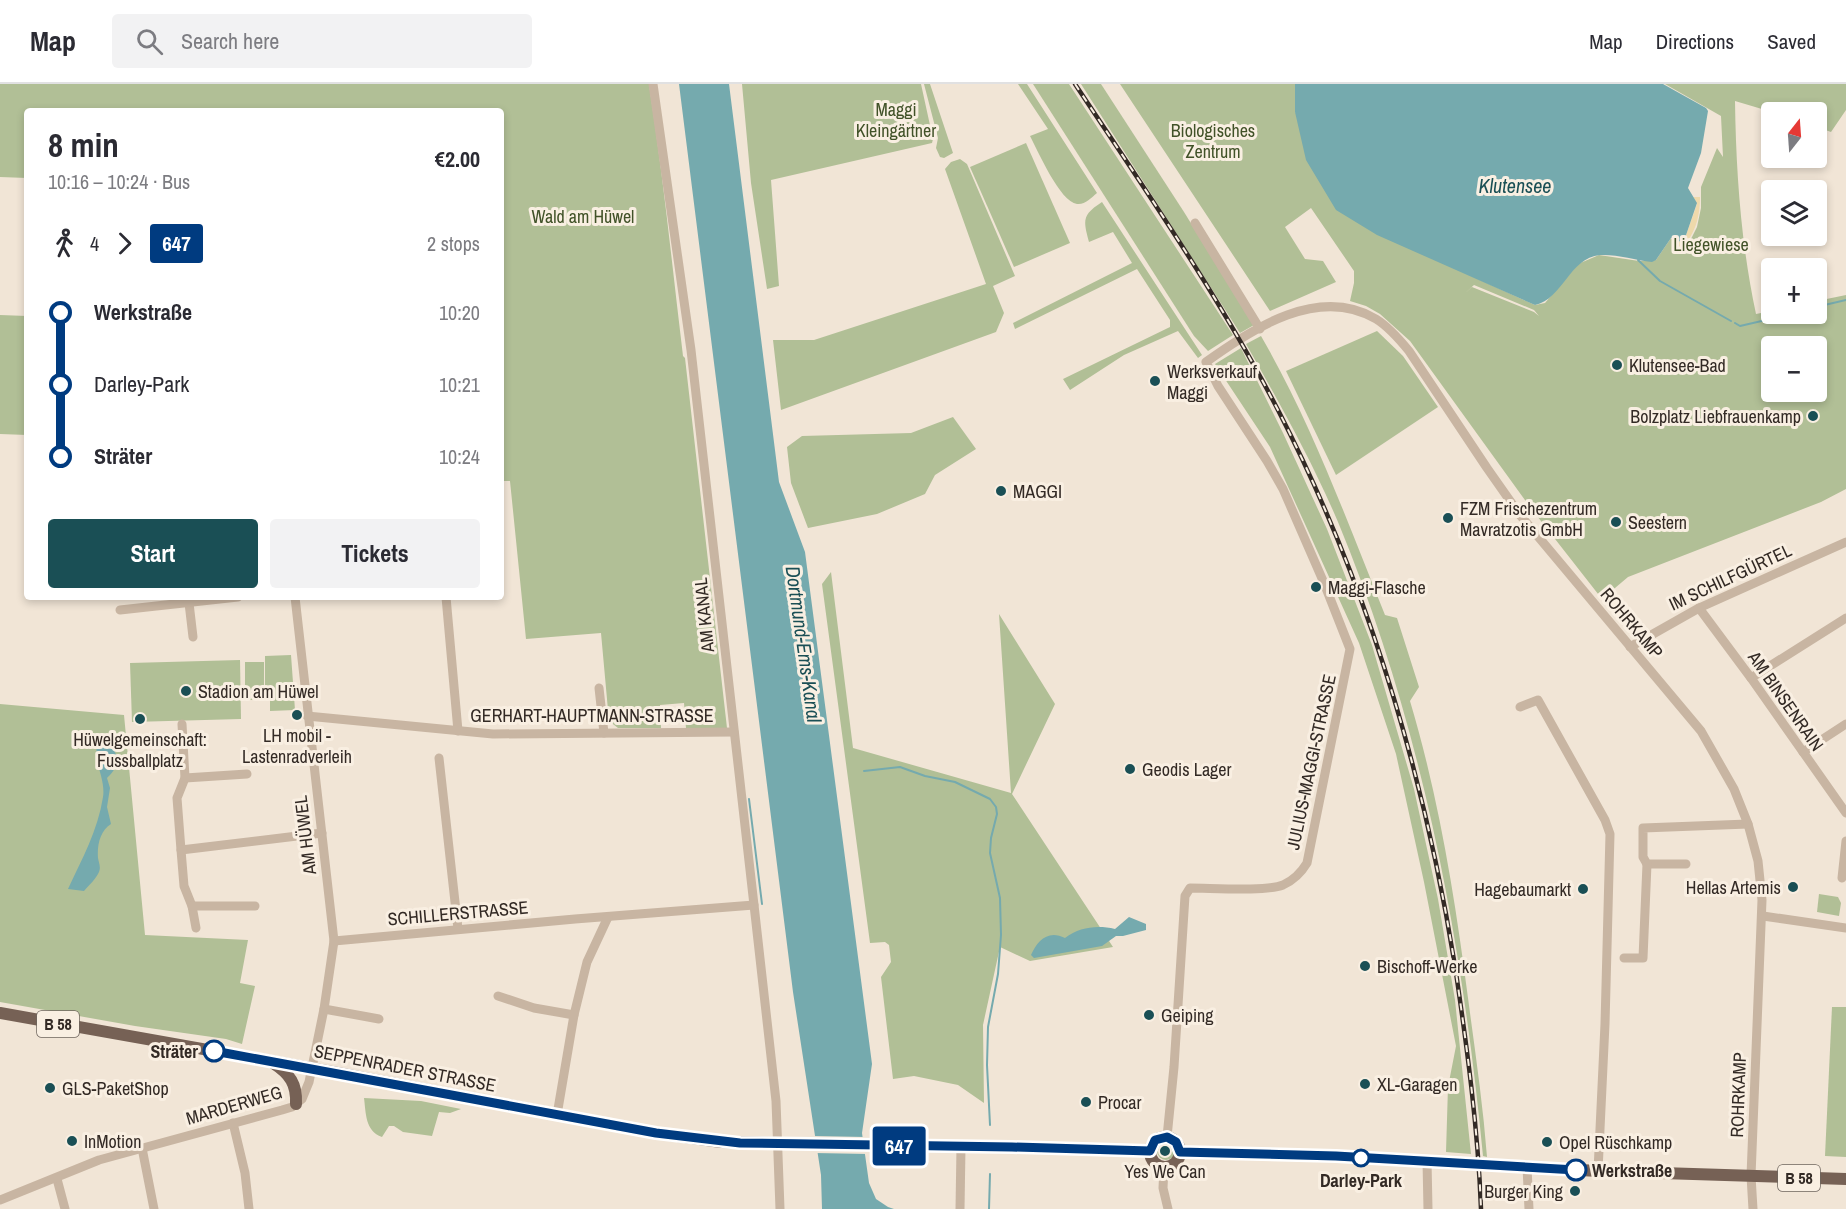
<!DOCTYPE html>
<meta charset="utf-8">
<style>
body{margin:0;font-family:"Archivo Narrow",sans-serif;background:#f2f2f3;color:#2b2b33;height:100vh;display:flex;flex-direction:column;font-size:22px;white-space:nowrap}
*{box-sizing:border-box;margin:0}
p{font-size:20px;color:#7c7c81}
.icon{flex:none;width:33px;height:33px;fill:none;stroke:currentColor;stroke-width:2;stroke-linecap:round;stroke-linejoin:round}
.map{position:relative;flex:1;overflow:hidden}
.details{position:absolute;left:24px;top:24px;width:480px;height:492px;display:flex;flex-direction:column;background:#fff;border-radius:6px;box-shadow:0 3px 9px #0003}
.details>*{flex:none}
.badge{padding:0 12px;border-radius:4px;font-size:21px;line-height:39px}
.needle{width:39px;rotate:17deg}
.controls{position:absolute;left:1761px;top:18px;display:grid;gap:12px}
.controls a{display:grid;place-items:center;width:66px;height:66px;border-radius:6px;background:#fff;box-shadow:0 3px 9px #0003;font-size:30px}
.map>.badge{position:absolute;translate:-50% -50%;box-shadow:0 0 0 3px #fff}
.legs{display:flex;align-items:center;gap:9px;height:66px;padding:0 24px;font-size:20px}
.legs p{margin-inline-start:auto}
.summary{display:flex;align-items:center;justify-content:space-between;height:102px;padding:0 24px}
h1{font-size:33px;font-weight:700;line-height:45px}
.cta{display:flex;gap:12px;margin-top:auto;padding:12px 24px}
.cta a{flex:1;height:69px;border-radius:6px;background:#1a4f55;color:#fff;font-size:24px;font-weight:700;line-height:69px;text-align:center}
.cta a+a{background:#f2f2f3;color:#2b2b33}
ul{padding:0 24px;list-style:none}
li{display:flex;align-items:center;gap:21px;height:72px;font-size:22px}
li i{display:grid;place-items:center;width:9px;height:100%;margin:0 8px;background:currentColor}
li i::after{content:'';width:15px;height:15px;margin:-8px;border:4px solid;border-radius:50%;background:#fff}
li p{margin-inline-start:auto}
li:first-child i{background:linear-gradient(#0000 50%,currentColor 0)}
li:last-child i{background:linear-gradient(currentColor 50%,#0000 0)}
header{display:flex;align-items:center;gap:36px;box-sizing:border-box;height:84px;padding:0 30px;background:#fff;border-bottom:2px solid #e1e1e2}
header strong{font-size:28px}
nav{display:flex;gap:33px;margin-inline-start:auto;font-size:21px}
.search{width:420px;height:54px;background:#f2f2f3;display:flex;align-items:center;gap:15px;box-sizing:border-box;padding:0 21px;border-radius:6px;color:#7c7c81;font-size:22px}
.map>svg:first-child{display:block}
.green{fill:#b1bf96;fill-rule:evenodd}
.sand{fill:#eed9ab}
.water{fill:#75aaae}
.pier{fill:#f1e5d6}
.lines{fill:none;stroke-linecap:round;stroke-linejoin:round}
.stream{stroke:#75aaae;stroke-width:2}
.minor{stroke:#c8b5a2;stroke-width:9}
.major{stroke:#766155;stroke-width:12}
.rail-casing{stroke:#332a25;stroke-width:4.5}
.rail{stroke:#f9efe2;stroke-width:2;stroke-dasharray:7;stroke-linecap:butt}
.line-1-casing{stroke:#fff;stroke-width:14}
.line-1{stroke:#003b80;stroke-width:9}
.poi-dot{fill:#1a4f55;stroke:#f9efe2;stroke-width:2}
.stop-1-dot{fill:#fff;stroke:#003b80;stroke-width:3}
.labels{text-anchor:middle;dominant-baseline:central;stroke-width:6;stroke-linejoin:round;paint-order:stroke}
.shield{fill:#f9efe2;stroke:#6e655e;stroke-width:1.5}
.shield-label{font-size:16px;font-weight:bold;fill:#332a25}
.park-label{font-size:18px;fill:#415228;stroke:#f9efe2}
.poi-label{font-size:18px;fill:#332a25;stroke:#f9efe2;text-anchor:start}
.street-label{font-size:18px;fill:#332a25;stroke:#f9efe2}
.stop-label{font-size:18px;font-weight:bold;fill:#332a25;stroke:#f9efe2;text-anchor:end}
.water-label{font-size:20px;font-style:italic;fill:#1a4f55;stroke:#f9efe2}
</style>
<header>
<strong>Map</strong>
<div class="search"><svg class="icon" aria-label="search" viewBox="0 0 24 24"><circle cx="10" cy="10" r="6"/><path d="M15 15l6 6"/></svg>Search here</div>
<nav><a>Map</a><a>Directions</a><a>Saved</a></nav>
</header>
<div class="map">
<svg width="1846" height="1125" viewBox="0 0 1846 1125">
<rect width="100%" height="100%" fill="#f1e5d6"/>
<!-- green -->
<g class="green">
<path d="M 0,0 L 649,0 C 663,90 672,181 683,272 L 685,274 L 727,644 L 686,644 L 684,619 L 660,621 L 661,644 L 618,644 L 609,637 L 601,549 L 526,555 L 510,397 L 501,397 L 501,27 L 27,27 L 27,94 L 0,93 Z"/>
<path d="M 742,0 L 921,0 L 933,55 L 932,59 L 771,96 L 779,202 L 767,205 L 751,99 Z"/>
<path d="M 924,0 L 930,0 L 953,69 L 944,74 L 940,73 L 936,64 L 938,54 Z"/>
<path d="M 1018,0 L 1027,0 L 1097,109 C 1091,114 1085,121 1077,120 C 1060,118 1038,67 1030,52 L 1048,45 Z"/>
<path d="M 1033,0 L 1069,0 L 1233,251 L 1208,267 L 1194,252 Z"/>
<path d="M 1081,0 L 1101,0 L 1184,128 L 1254,241 L 1240,249 Z"/>
<path d="M 1120,0 L 1295,0 L 1295,28 L 1465,189 L 1535,221 L 1545,219 L 1578,180 L 1599,171 L 1639,177 L 1656,176 L 1671,154 L 1679,165 L 1689,159 L 1697,143 L 1701,124 L 1701,103 L 1717,64 L 1723,73 L 1721,32 L 1665,0 L 1846,0 L 1846,26 L 1831,48 L 1817,43 L 1816,28 L 1772,28 L 1735,17 C 1736,88 1741,160 1756,230 L 1771,227 L 1772,230 L 1816,230 L 1817,217 L 1846,211 L 1846,405 L 1821,418 L 1628,493 L 1602,515 L 1530,423 L 1410,257 L 1380,230 L 1366,222 L 1350,217 L 1354,199 L 1354,187 L 1311,124 L 1285,143 L 1305,175 L 1323,177 L 1336,198 L 1270,227 ZM 1474,201 L 1534,226 L 1539,232 L 1534,228 L 1472,203 L 1463,211 ZM 1772,262 L 1816,262 L 1816,308 L 1772,308 Z"/>
<path d="M 1026,59 L 1070,159 L 1014,183 L 970,83 Z"/>
<path d="M 960,75 L 967,80 L 1015,192 L 993,202 L 1004,229 L 996,248 L 781,326 L 773,256 L 814,256 L 986,200 L 945,85 L 951,78 Z"/>
<path d="M 1102,118 L 1202,271 L 1198,274 L 1178,247 L 1124,271 L 1070,306 L 1063,295 L 1170,243 L 1170,236 L 1137,185 L 1015,245 L 1013,239 L 1132,179 L 1113,148 L 1089,158 C 1083,136 1082,131 1102,118 Z"/>
<path d="M 0,231 L 27,232 L 27,351 L 0,350 Z"/>
<path d="M 1377,247 L 1403,272 L 1438,323 L 1336,391 L 1286,287 Z"/>
<path d="M 1261,252 C 1312,340 1347,437 1385,531 L 1397,534 L 1419,603 L 1410,617 C 1439,714 1455,814 1468,914 C 1475,967 1483,1020 1487,1073 L 1483,1072 C 1462,854 1422,641 1338,438 C 1312,377 1279,318 1246,260 Z"/>
<path d="M 1241,264 L 1283,349 L 1327,445 L 1372,561 L 1414,705 L 1438,815 L 1455,916 L 1471,1070 L 1446,1068 L 1448,1003 L 1456,962 L 1424,798 L 1396,670 L 1359,559 L 1270,363 L 1215,280 Z"/>
<path d="M 953,333 L 976,365 L 935,391 L 925,410 L 877,430 L 808,444 L 791,399 L 787,363 L 802,352 L 911,349 Z"/>
<path d="M 831,488 L 853,664 L 1011,709 L 999,530 L 1055,620 L 1012,710 L 1113,863 L 1030,877 L 1000,863 L 983,941 L 984,1019 L 958,1001 L 914,992 L 893,995 L 881,893 L 891,878 L 889,861 L 885,858 L 870,859 L 822,500 Z"/>
<path d="M 291,571 L 295,626 L 270,627 L 270,616 L 265,615 L 265,572 Z"/>
<path d="M 240,576 L 241,635 L 132,638 L 130,579 Z"/>
<rect x="245" y="578" width="19" height="38"/>
<path d="M 0,620 L 124,631 L 145,851 L 248,856 L 240,899 L 255,902 L 242,960 L 226,955 L 135,942 L 0,918 Z"/>
<path d="M 1819,810 L 1838,813 L 1841,819 L 1839,832 L 1817,828 Z"/>
<path d="M 1832,923 L 1846,923 L 1846,1073 L 1825,1072 Z"/>
<path d="M 364,1014 L 421,1017 L 461,1025 L 450,1029 L 439,1028 L 432,1052 L 403,1048 L 394,1042 L 389,1042 L 382,1053 C 365,1047 366,1029 364,1014 Z"/>
<circle cx="1166" cy="1067" r="9"/>
</g>
<!-- sand -->
<path class="sand" d="M 1693,113 L 1700,113 C 1700,133 1695,153 1679,165 L 1671,154 L 1681,158 L 1684,157 L 1697,120 Z"/>
<!-- water -->
<g class="water">
<path d="M 679,0 L 729,0 L 779,398 L 805,468 L 872,980 L 862,1049 L 869,1099 L 876,1115 L 888,1123 L 894,1125 L 822,1125 L 821,1091 L 793,908 Z"/>
<path d="M 1295,0 L 1663,0 L 1706,24 L 1708,27 L 1701,69 L 1688,104 L 1697,119 L 1684,157 L 1681,158 L 1671,154 L 1656,176 L 1652,178 C 1635,176 1616,170 1600,171 C 1569,174 1563,215 1535,221 L 1377,151 L 1336,126 L 1306,76 L 1295,28 Z"/>
<path d="M 102,657 C 112,658 119,671 116,681 C 115,686 110,691 107,694 L 110,704 L 107,723 L 111,740 C 100,747 97,761 98,774 C 99,780 101,783 99,788 C 96,795 89,801 84,807 L 68,805 C 82,775 98,746 103,713 C 106,695 92,676 98,658 Z"/>
<path d="M 1129,833 L 1146,840 L 1146,846 L 1123,852 L 1116,852 L 1102,862 L 1034,874 L 1031,871 C 1037,857 1048,845 1065,854 C 1080,843 1097,841 1115,845 Z"/>
</g>
<!-- pier -->
<path class="pier" d="M 812,1052 L 866,1053 L 869,1070 L 814,1069 Z"/>
<g class="lines">
<!-- stream -->
<g class="stream">
<path d="M 1638,176 L 1660,197 L 1731,237"/>
<path d="M 1816,223 L 1846,216"/>
<path d="M 1735,239 L 1740,242 L 1792,230"/>
<path d="M 864,687 L 900,683 L 925,692 L 955,698 L 990,715 L 996,723 L 997,730 L 991,754 L 990,769 L 1000,814 L 1001,851 L 998,890 L 988,943 L 987,981 L 990,1041"/>
<path d="M 749,715 L 762,820"/>
<path d="M 989,1125 L 990,1090"/>
</g>
<!-- minor -->
<g class="minor">
<path d="M 653,0 L 691,266 L 754,821 L 776,1017 L 780,1125"/>
<path d="M 1195,139 L 1260,245"/>
<path d="M 446,513 L 458,647"/>
<path d="M 189,519 L 193,553"/>
<path d="M 1699,524 L 1751,594 L 1846,729"/>
<path d="M 120,526 L 238,513"/>
<path d="M 1630,563 L 1699,524 L 1846,458"/>
<path d="M 1751,594 L 1846,534"/>
<path d="M 599,604 L 604,649"/>
<path d="M 1520,623 L 1538,616 L 1605,736 L 1610,750 L 1605,940 L 1598,1087"/>
<path d="M 307,632 L 493,650 L 734,648"/>
<path d="M 182,640 L 185,694 L 177,714 L 181,766 L 184,802 L 192,822 L 196,844"/>
<path d="M 1803,668 L 1846,640"/>
<path d="M 439,674 L 458,845"/>
<path d="M 185,694 L 247,690"/>
<path d="M 181,766 L 322,749"/>
<path d="M 1686,780 L 1647,780 L 1643,773 L 1643,744 L 1748,740"/>
<path d="M 1842,794 L 1846,757"/>
<path d="M 192,822 L 255,822"/>
<path d="M 1763,832 L 1846,844"/>
<path d="M 334,857 L 575,835 L 754,821"/>
<path d="M 1624,874 L 1643,874 L 1647,780"/>
<path d="M 498,912 L 534,924 L 574,931"/>
<path d="M 324,925 L 379,935"/>
<path d="M 557,1031 L 574,931 L 587,878 L 608,833"/>
<path d="M 233,1039 L 245,1089 L 249,1125"/>
<path d="M 1167,1053 L 1174,983 L 1185,812 L 1190,804 C 1212,804 1265,808 1283,801 C 1294,796 1301,789 1307,779 L 1350,565 L 1324,499 L 1283,405 L 1267,377 L 1218,302 L 1206,278 C 1253,244 1319,201 1376,235 C 1389,243 1400,256 1409,267 L 1487,384 L 1520,431 L 1701,647 L 1734,705 L 1748,740 L 1758,777 L 1762,816 L 1751,1092 L 1753,1125"/>
<path d="M 142,1064 L 154,1125"/>
<path d="M 1427,1077 L 1428,1125"/>
<path d="M 1164,1083 L 1163,1104 L 1168,1125"/>
<path d="M 1527,1083 L 1529,1125"/>
<path d="M 57,1095 L 65,1125"/>
<path d="M 0,1116 L 99,1076 L 282,1026 L 292,1023 L 302,1015 L 309,998 L 324,925 L 334,857 L 295,513"/>
<path d="M 960,1125 L 961,1063"/>
</g>
<!-- major -->
<g class="major">
<path d="M 0,929 L 332,988 L 656,1049 L 721,1058 L 1012,1063 L 1150,1067"/>
<path d="M 273,979 C 290,990 297,1000 296,1020"/>
<circle cx="1165" cy="1068" r="15"/>
<path d="M 1180,1068 L 1336,1072 L 1598,1087 L 1846,1095"/>
</g>
<defs>
<path id="rail" d="M 1075,0 C 1146,107 1219,212 1278,326 C 1368,501 1424,689 1455,882 C 1467,963 1478,1044 1481,1125"/>
</defs>
<!-- rail casing -->
<use href="#rail" class="rail-casing"/>
<!-- rail -->
<use href="#rail" class="rail"/>
</g>
<g class="lines">
<defs>
<path id="line-1" d="M 214,967 L 656,1049 L 740,1059 L 1012,1063 L 1150,1067 L 1155,1056 L 1167,1053 L 1176,1058 L 1180,1068 L 1336,1072 L 1576,1086"/>
</defs>
<!-- line-1 casing -->
<use href="#line-1" class="line-1-casing"/>
<!-- line-1 -->
<use href="#line-1" class="line-1"/>
</g>
<!-- markers -->
<g class="poi-dot">
<circle cx="1617" cy="281" r="6"/>
<circle cx="1155" cy="297" r="6"/>
<circle cx="1813" cy="332" r="6"/>
<circle cx="1001" cy="407" r="6"/>
<circle cx="1448" cy="434" r="6"/>
<circle cx="1616" cy="438" r="6"/>
<circle cx="1316" cy="503" r="6"/>
<circle cx="186" cy="607" r="6"/>
<circle cx="297" cy="631" r="6"/>
<circle cx="140" cy="635" r="6"/>
<circle cx="1130" cy="685" r="6"/>
<circle cx="1793" cy="803" r="6"/>
<circle cx="1583" cy="805" r="6"/>
<circle cx="1365" cy="882" r="6"/>
<circle cx="1149" cy="931" r="6"/>
<circle cx="1365" cy="1000" r="6"/>
<circle cx="50" cy="1004" r="6"/>
<circle cx="1086" cy="1018" r="6"/>
<circle cx="72" cy="1057" r="6"/>
<circle cx="1547" cy="1058" r="6"/>
<circle cx="1165" cy="1067" r="6"/>
<circle cx="1575" cy="1107" r="6"/>
</g>
<g class="stop-1-dot">
<circle cx="214" cy="967" r="10"/>
<circle cx="1361" cy="1074" r="8"/>
<circle cx="1576" cy="1086" r="10"/>
</g>
<g class="labels">
<!-- shield labels -->
<g class="shield">
<rect x="37" y="927" width="42" height="26" rx="4.5"/>
<rect x="1778" y="1081" width="42" height="26" rx="4.5"/>
</g>
<g class="shield-label">
<text x="58" y="940">B 58</text>
<text x="1799" y="1094">B 58</text>
</g>
<!-- park labels -->
<g class="park-label">
<text x="896" y="25">Maggi<tspan x="896" dy="21">Kleingärtner</tspan></text>
<text x="1213" y="46">Biologisches<tspan x="1213" dy="21">Zentrum</tspan></text>
<text x="583" y="132">Wald am Hüwel</text>
<text x="1711" y="160">Liegewiese</text>
</g>
<!-- poi labels -->
<g class="poi-label">
<text x="1629" y="281">Klutensee-Bad</text>
<text x="1167" y="287">Werksverkauf<tspan x="1167" dy="21">Maggi</tspan></text>
<text x="1801" y="332" text-anchor="end">Bolzplatz Liebfrauenkamp</text>
<text x="1013" y="407">MAGGI</text>
<text x="1460" y="424">FZM Frischezentrum<tspan x="1460" dy="21">Mavratzotis GmbH</tspan></text>
<text x="1628" y="438">Seestern</text>
<text x="1328" y="503">Maggi-Flasche</text>
<text x="198" y="607">Stadion am Hüwel</text>
<text x="297" y="651" text-anchor="middle">LH mobil -<tspan x="297" dy="21">Lastenradverleih</tspan></text>
<text x="140" y="655" text-anchor="middle">Hüwelgemeinschaft:<tspan x="140" dy="21">Fussballplatz</tspan></text>
<text x="1142" y="685">Geodis Lager</text>
<text x="1781" y="803" text-anchor="end">Hellas Artemis</text>
<text x="1571" y="805" text-anchor="end">Hagebaumarkt</text>
<text x="1377" y="882">Bischoff-Werke</text>
<text x="1161" y="931">Geiping</text>
<text x="1377" y="1000">XL-Garagen</text>
<text x="62" y="1004">GLS-PaketShop</text>
<text x="1098" y="1018">Procar</text>
<text x="84" y="1057">InMotion</text>
<text x="1559" y="1058">Opel Rüschkamp</text>
<text x="1165" y="1087" text-anchor="middle">Yes We Can</text>
<text x="1563" y="1107" text-anchor="end">Burger King</text>
</g>
<!-- street labels -->
<g class="street-label">
<text transform="translate(1730 493) rotate(-25)">IM SCHILFGÜRTEL</text>
<text transform="translate(704 531) rotate(-96)">AM KANAL</text>
<text transform="translate(1632 539) rotate(50)">ROHRKAMP</text>
<text transform="translate(1786 617) rotate(55)">AM BINSENRAIN</text>
<text x="592" y="631">GERHART-HAUPTMANN-STRASSE</text>
<text transform="translate(1311 678) rotate(-78)">JULIUS-MAGGI-STRASSE</text>
<text transform="translate(305 751) rotate(-97)">AM HÜWEL</text>
<text transform="translate(458 829) rotate(-5)">SCHILLERSTRASSE</text>
<text transform="translate(405 984) rotate(11)">SEPPENRADER STRASSE</text>
<text transform="translate(1738 1011) rotate(-88)">ROHRKAMP</text>
<text transform="translate(234 1021) rotate(-16)">MARDERWEG</text>
</g>
<!-- stop labels -->
<g class="stop-label">
<text x="198" y="967">Sträter</text>
<text x="1592" y="1086" text-anchor="start">Werkstraße</text>
<text x="1361" y="1096" text-anchor="middle">Darley-Park</text>
</g>
<!-- water labels -->
<g class="water-label">
<text x="1515" y="101">Klutensee</text>
<text transform="translate(804 560) rotate(82)">Dortmund-Ems-Kanal</text>
</g>
</g>
</svg>
<div class="controls">
<a><svg class="needle" viewBox="-14 -14 28 28"><path d="M0-13l5 13h-10z" fill="#e53935"/><path d="M0 13l5-13h-10z" fill="#7c7c81"/></svg></a>
<a><svg class="icon" aria-label="layers" viewBox="0 0 24 24"><path d="M12 4l9 5-9 5-9-5zM3 14l9 5 9-5"/></svg></a>
<a>+</a>
<a>−</a>
</div>
<b class="badge" style="left:899px;top:1062px;background:#003b80;color:#fff">647</b>
<section class="details">
<div class="summary"><div><h1>8 min</h1><p>10:16 – 10:24 · Bus</p></div><b>€2.00</b></div>
<div class="legs"><svg class="icon" aria-label="walk" viewBox="0 0 24 24"><circle cx="13" cy="4" r="2"/><path d="M13 8l-2 6 4 7M11 14l-3 7M7 12l3-4h3l4 4"/></svg>4<svg class="icon" aria-label="forward" viewBox="0 0 24 24"><path d="M9 5l7 7-7 7"/></svg><b class="badge" style="background:#003b80;color:#fff">647</b><p>2 stops</p></div>
<ul>
<li><i style="color:#003b80"></i><b>Werkstraße</b><p>10:20</p></li>
<li><i style="color:#003b80"></i><span>Darley-Park</span><p>10:21</p></li>
<li><i style="color:#003b80"></i><b>Sträter</b><p>10:24</p></li>
</ul>
<div class="cta"><a>Start</a><a>Tickets</a></div>
</section>
</div>
